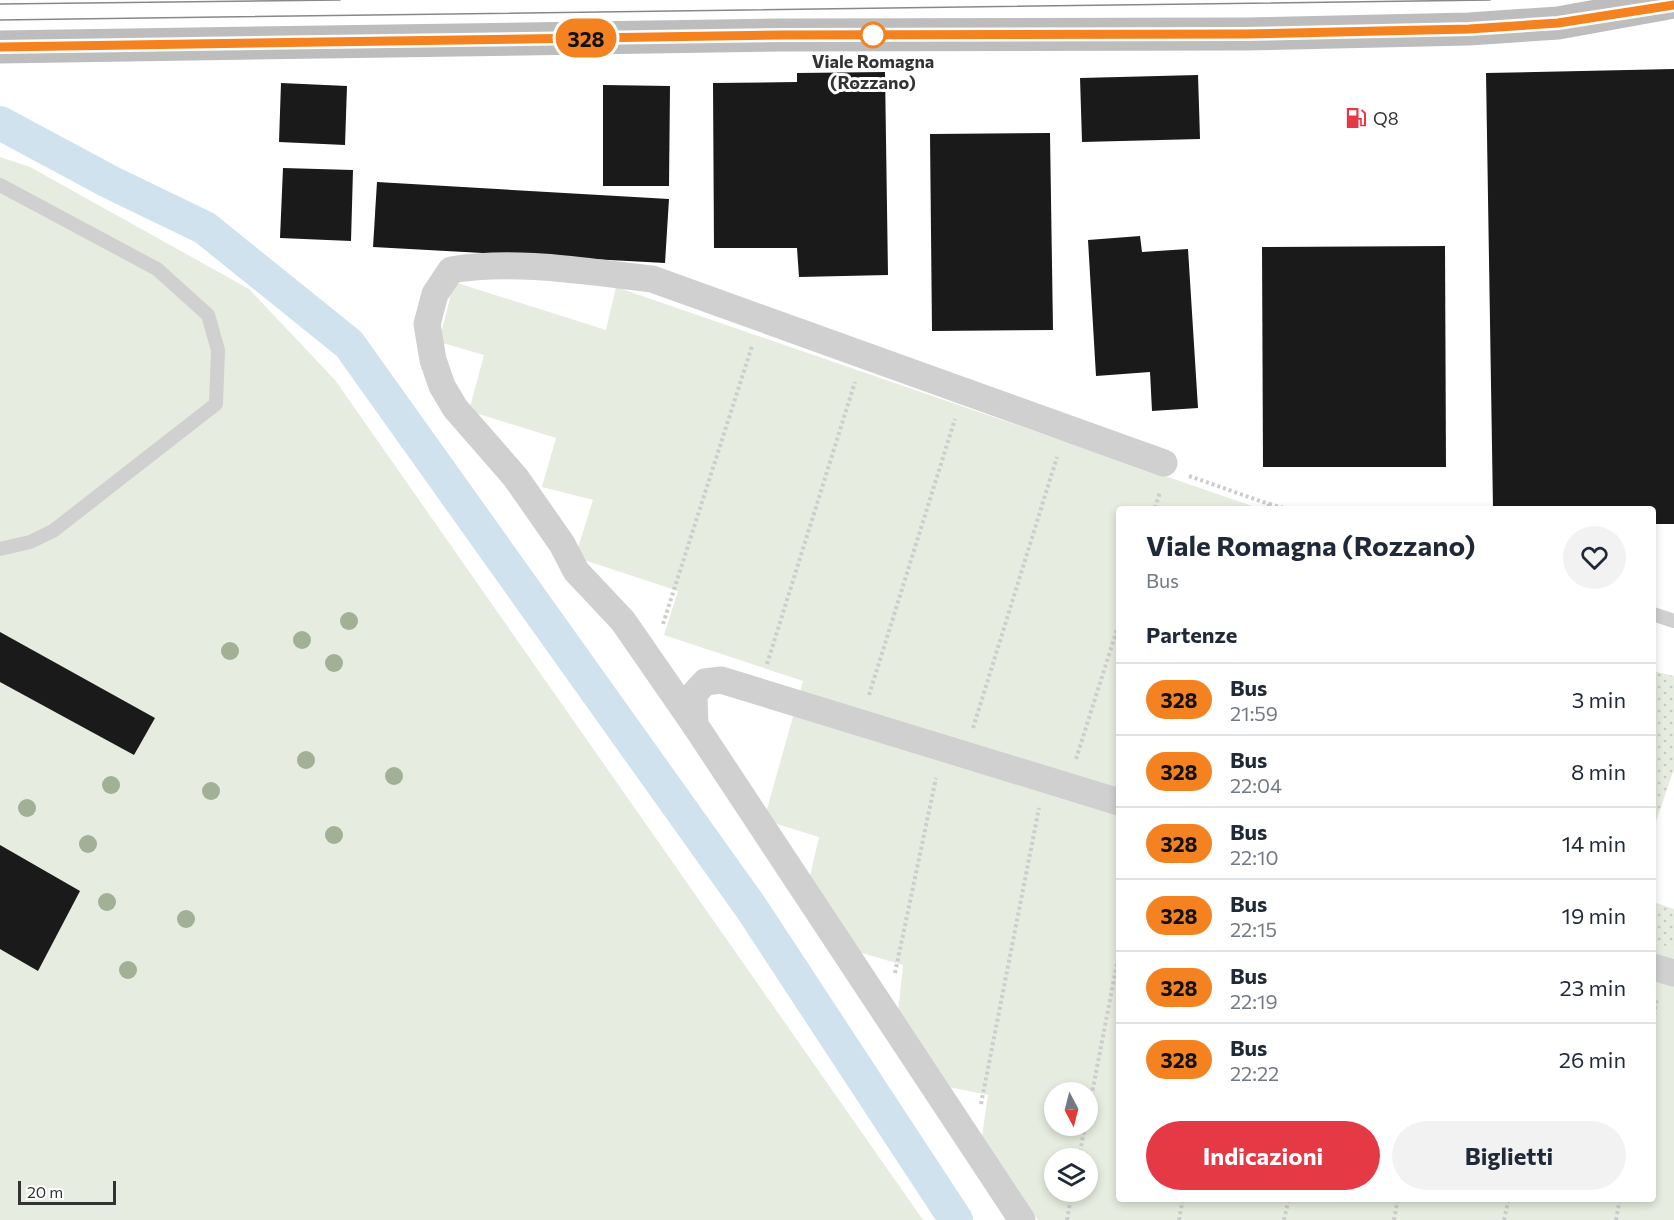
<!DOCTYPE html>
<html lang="it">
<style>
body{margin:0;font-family:Commissioner,sans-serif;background:#f2f2f3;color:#1f2937;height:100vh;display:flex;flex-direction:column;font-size:22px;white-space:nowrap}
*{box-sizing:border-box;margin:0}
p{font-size:20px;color:#747a83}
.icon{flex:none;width:33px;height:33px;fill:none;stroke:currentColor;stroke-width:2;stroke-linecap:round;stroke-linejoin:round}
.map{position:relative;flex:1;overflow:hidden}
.sheet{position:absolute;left:1116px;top:506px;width:540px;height:696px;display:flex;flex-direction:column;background:#fff;border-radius:6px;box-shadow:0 3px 9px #0003}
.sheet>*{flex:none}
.badge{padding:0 12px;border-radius:20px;font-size:21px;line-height:39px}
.needle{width:39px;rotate:173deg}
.buttons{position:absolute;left:1044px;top:1082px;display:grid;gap:12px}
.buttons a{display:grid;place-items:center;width:54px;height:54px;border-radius:50%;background:#fff;box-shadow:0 3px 9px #0003;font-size:30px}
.scale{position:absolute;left:18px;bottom:15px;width:98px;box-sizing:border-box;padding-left:6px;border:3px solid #333;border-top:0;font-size:16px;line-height:21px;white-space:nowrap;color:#333;-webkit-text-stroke:4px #fff;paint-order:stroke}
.map>.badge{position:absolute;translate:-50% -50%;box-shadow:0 0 0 3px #fff}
h2{padding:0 30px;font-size:22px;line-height:54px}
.round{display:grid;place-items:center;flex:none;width:63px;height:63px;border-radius:32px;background:#f2f2f3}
.summary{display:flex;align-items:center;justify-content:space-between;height:102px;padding:0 30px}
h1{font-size:28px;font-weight:700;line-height:45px}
.primary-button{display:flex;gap:12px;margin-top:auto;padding:12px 30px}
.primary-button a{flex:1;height:69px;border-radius:36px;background:#e63946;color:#fff;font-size:24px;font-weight:700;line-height:69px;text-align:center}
.primary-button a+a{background:#f2f2f3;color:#1f2937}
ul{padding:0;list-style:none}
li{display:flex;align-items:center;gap:18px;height:72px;padding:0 30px;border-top:2px solid #e0e1e3}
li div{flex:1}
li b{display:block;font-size:22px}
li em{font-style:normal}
li .badge{min-width:66px;font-weight:700;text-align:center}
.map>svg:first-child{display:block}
.grass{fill:url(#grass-dots)}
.garden{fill:#e6ecdf;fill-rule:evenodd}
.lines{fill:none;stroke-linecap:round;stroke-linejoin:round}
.canal{stroke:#cfe2ee;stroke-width:34}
.building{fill:#1a1a1a}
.path{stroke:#cdcdcd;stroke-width:4;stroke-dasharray:3 3;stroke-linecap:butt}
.service{stroke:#d0d0d0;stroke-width:14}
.minor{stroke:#d0d0d0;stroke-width:27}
.secondary{stroke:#bdbdbd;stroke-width:33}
.tram{stroke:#888;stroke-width:1.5}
.tree{fill:#a2b095}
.line-casing{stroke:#fff;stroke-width:14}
.line{stroke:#f58220;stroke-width:9}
.stop-dot{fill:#fff;stroke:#f58220;stroke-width:3}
.labels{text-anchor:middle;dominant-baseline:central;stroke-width:6;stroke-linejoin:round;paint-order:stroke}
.stop-label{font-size:18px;font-weight:bold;fill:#333;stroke:#fff}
.poi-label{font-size:18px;fill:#333;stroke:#fff;text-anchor:start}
</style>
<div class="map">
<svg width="1674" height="1220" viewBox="0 0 1674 1220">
<defs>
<pattern id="grass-dots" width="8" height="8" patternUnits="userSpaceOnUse" patternTransform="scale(1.5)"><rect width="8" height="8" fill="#e6ecdf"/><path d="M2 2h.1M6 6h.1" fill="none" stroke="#c6cbc0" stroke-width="1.8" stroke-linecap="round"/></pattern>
</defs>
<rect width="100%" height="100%" fill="#fff"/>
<!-- grass -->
<g class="grass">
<path d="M 1653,671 L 1674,676 L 1674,769 L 1653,830 Z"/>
<path d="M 1653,902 L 1674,909 L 1674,949 L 1653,942 Z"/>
</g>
<!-- garden -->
<g class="garden">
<path d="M 0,157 L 30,167 L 249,289 L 335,380 L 923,1220 L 0,1220 Z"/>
<path d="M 454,282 L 606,330 L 616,287 L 1258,508 L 1119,508 L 1119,1198 L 1653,1198 L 1653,942 L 1674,949 L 1674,1220 L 1038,1220 L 981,1143 L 988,1095 L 949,1087 L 898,1013 L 903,965 L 855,951 L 808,885 L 819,837 L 764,820 L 803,681 L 664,635 L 678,591 L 575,557 L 593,500 L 542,487 L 556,438 L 469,411 L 484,355 L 439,342 ZM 1054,1092 L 1088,1092 L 1088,1125 L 1054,1125 ZM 1054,1158 L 1088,1158 L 1088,1191 L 1054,1191 Z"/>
</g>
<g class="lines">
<!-- canal -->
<path class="canal" d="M 0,123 L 110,182 L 205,228 L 349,344 L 752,909 L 956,1220"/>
</g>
<!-- building -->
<g class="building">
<path d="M 1674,69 L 1674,524 L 1653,524 L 1653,508 L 1493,508 L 1486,73 Z"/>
<path d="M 885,72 L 888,275 L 799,277 L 797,248 L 714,248 L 713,83 L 797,82 L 797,73 Z"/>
<path d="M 1198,75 L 1200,139 L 1082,142 L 1080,78 Z"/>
<path d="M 281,83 L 347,86 L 345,145 L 279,142 Z"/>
<path d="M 603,85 L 670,86 L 669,186 L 603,186 Z"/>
<path d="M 1050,133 L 1053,330 L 932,331 L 930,134 Z"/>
<path d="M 283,168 L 353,170 L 351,241 L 280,238 Z"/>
<path d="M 377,182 L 669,199 L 665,263 L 373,247 Z"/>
<path d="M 1140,236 L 1142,252 L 1188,249 L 1198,408 L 1152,411 L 1150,372 L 1096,376 L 1088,240 Z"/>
<path d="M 1445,246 L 1446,467 L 1263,467 L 1262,247 Z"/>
<path d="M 0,632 L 155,718 L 134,755 L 0,682 Z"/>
<path d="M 0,845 L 80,891 L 38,971 L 0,949 Z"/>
</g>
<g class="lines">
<!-- path -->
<g class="path">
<path d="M 1189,476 L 1269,504 L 1268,508"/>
<path d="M 1269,504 L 1284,508"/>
<path d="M 1155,508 L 1160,492"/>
<path d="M 663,624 L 752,346"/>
<path d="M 767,664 L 855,382"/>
<path d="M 869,695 L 955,419"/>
<path d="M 973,728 L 1057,457"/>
<path d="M 1076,759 L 1119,623"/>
<path d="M 895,973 L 936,778"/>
<path d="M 1653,1021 L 1657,998"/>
<path d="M 981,1104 L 1039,808"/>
<path d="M 1088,1114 L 1119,953"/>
<path d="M 1079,1158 L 1085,1125"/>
<path d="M 1067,1220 L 1072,1191"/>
<path d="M 1179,1220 L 1183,1198"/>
<path d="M 1284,1220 L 1289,1198"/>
<path d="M 1394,1220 L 1398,1198"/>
<path d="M 1504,1220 L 1509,1198"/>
<path d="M 1616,1220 L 1620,1198"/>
</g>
<!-- service -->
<g class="service">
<path d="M 0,185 L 157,269 L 208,315 L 218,350 L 216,404 L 53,531 L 30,542 L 0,549"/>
<path d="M 1653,614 L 1674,621"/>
</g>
<!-- minor -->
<g class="minor">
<path d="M 695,725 L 694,694 L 705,682 L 721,680 L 1119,802"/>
<path d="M 1653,967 L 1674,973"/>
<path d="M 1022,1220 L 695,725 L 623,621 L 576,571 L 562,544 L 516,478 L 455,408 L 442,386 L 433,360 L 427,324 L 435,294 L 451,270 C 514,259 589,272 652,279 L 1164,463"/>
</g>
<!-- secondary -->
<path class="secondary" d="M 0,47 L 782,35 L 1245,34 L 1469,29 L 1558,23 L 1674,2"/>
<!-- tram -->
<g class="tram">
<path d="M 0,4 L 340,0"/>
<path d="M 0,20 L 1490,0"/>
</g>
</g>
<!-- trees -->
<g class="tree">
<circle cx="349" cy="621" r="9"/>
<circle cx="302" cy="640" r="9"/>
<circle cx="230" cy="651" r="9"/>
<circle cx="334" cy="663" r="9"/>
<circle cx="306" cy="760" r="9"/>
<circle cx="394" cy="776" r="9"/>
<circle cx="111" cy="785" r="9"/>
<circle cx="211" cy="791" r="9"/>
<circle cx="27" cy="808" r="9"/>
<circle cx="334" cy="835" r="9"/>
<circle cx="88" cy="844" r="9"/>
<circle cx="107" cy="902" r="9"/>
<circle cx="186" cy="919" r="9"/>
<circle cx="128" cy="970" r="9"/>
</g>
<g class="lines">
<defs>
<path id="line" d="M 0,47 L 782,35 L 1245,34 L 1469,29 L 1558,23 L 1674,5"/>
</defs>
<!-- line casing -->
<use href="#line" class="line-casing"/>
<!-- line -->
<use href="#line" class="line"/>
</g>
<!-- icons -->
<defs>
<symbol id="fuel-bare" viewBox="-9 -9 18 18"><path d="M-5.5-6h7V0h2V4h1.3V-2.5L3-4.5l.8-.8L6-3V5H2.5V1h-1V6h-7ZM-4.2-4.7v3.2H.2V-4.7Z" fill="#e63946" stroke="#fff" stroke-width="2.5" paint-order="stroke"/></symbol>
</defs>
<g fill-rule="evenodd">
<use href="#fuel-bare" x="1341" y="103" width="30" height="30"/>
</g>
<!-- markers -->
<circle class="stop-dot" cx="873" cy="35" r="12"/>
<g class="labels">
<!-- stop labels -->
<g class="stop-label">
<text x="873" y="61">Viale Romagna<tspan x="873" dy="21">(Rozzano)</tspan></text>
</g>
<!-- poi labels -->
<g class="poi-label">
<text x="1373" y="118">Q8</text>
</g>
</g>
</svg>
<div class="buttons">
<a><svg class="needle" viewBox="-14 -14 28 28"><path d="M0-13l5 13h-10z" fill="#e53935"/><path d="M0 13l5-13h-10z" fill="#747a83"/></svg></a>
<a><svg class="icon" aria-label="layers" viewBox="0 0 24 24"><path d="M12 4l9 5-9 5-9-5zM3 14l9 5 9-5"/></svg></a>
</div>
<div class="scale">20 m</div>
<b class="badge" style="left:586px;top:38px;background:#f58220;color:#111">328</b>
<section class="sheet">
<div class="summary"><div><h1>Viale Romagna (Rozzano)</h1><p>Bus</p></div><a class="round"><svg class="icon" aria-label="heart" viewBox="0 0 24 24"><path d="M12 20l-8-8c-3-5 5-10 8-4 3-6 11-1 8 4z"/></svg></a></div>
<h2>Partenze</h2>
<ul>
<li><span class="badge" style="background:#f58220;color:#111">328</span><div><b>Bus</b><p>21:59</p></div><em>3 min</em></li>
<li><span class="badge" style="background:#f58220;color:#111">328</span><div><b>Bus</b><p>22:04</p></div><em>8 min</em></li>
<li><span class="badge" style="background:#f58220;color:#111">328</span><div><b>Bus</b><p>22:10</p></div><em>14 min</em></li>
<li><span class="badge" style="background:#f58220;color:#111">328</span><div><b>Bus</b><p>22:15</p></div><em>19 min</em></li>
<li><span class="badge" style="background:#f58220;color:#111">328</span><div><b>Bus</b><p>22:19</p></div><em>23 min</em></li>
<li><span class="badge" style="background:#f58220;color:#111">328</span><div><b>Bus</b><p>22:22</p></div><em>26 min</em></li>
</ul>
<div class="primary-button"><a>Indicazioni</a><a>Biglietti</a></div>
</section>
</div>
